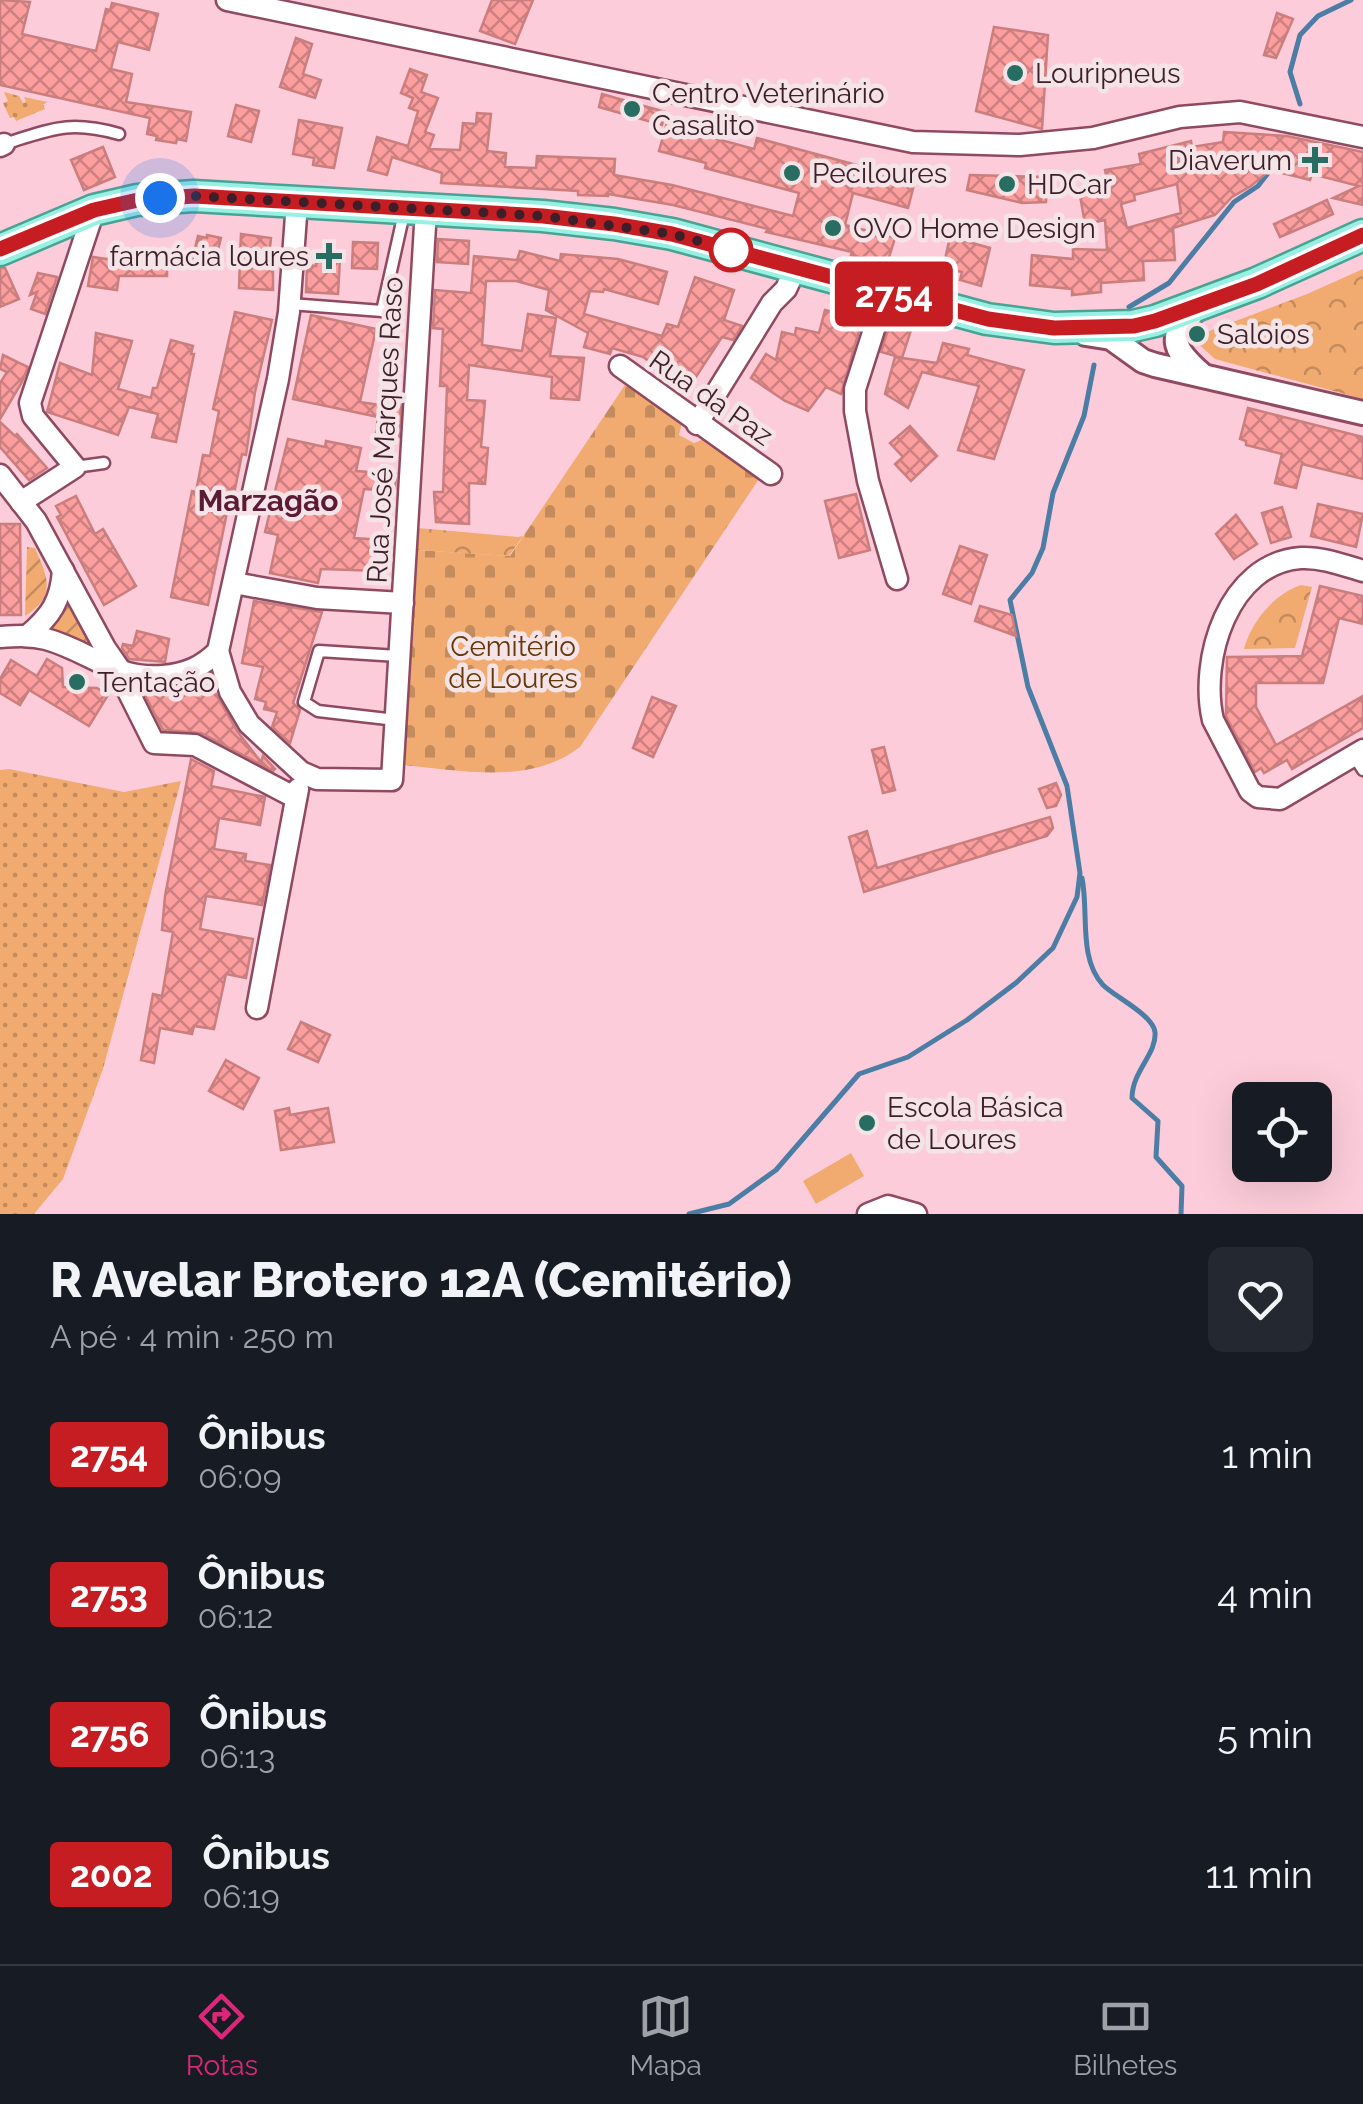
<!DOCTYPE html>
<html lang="pt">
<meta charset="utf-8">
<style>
body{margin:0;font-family:Raleway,sans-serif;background:#242831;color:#f1f3f6;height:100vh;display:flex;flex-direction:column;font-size:38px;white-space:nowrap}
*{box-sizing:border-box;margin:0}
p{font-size:32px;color:#9ea1a6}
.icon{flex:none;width:55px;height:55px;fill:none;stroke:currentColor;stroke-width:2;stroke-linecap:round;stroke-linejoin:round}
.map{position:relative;height:1214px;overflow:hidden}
.details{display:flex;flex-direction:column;background:#171b24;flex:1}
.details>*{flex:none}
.badge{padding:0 20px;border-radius:8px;font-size:35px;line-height:65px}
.controls{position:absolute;left:1232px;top:1082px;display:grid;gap:20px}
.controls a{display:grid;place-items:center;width:100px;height:100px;border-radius:15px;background:#171b24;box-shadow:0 10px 40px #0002;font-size:50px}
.you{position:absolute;width:50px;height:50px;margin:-25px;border:8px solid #fff;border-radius:50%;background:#1a73e8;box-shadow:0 0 0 15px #1a73e833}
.map>.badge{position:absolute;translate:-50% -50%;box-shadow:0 0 0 5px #fff}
.round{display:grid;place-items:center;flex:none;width:105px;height:105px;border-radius:15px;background:#242831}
.summary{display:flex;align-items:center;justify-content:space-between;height:170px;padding:0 50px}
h1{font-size:48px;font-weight:800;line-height:75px}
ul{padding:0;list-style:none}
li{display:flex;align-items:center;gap:30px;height:140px;padding:0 50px}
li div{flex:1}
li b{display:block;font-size:38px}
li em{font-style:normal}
li .badge{min-width:110px;font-weight:700;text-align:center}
.dock{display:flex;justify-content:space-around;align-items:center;height:140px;border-top:2px solid #363941;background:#171b24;font-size:28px;color:#9ea1a6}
.dock a{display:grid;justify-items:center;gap:5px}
.dock .active{color:#db2777}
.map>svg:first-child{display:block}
.grass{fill:url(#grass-dots)}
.cemetery{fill:url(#cemetery-stones)}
.park{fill:url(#park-crowns)}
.garden{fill:url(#garden-furrows)}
.pitch{fill:#f1ab70}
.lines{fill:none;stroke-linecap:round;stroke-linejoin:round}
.stream{stroke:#4b7da5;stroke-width:5}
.building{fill:url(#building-cross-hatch);stroke:#cb7e7e;stroke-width:2.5;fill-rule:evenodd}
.service-casing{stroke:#8f4a61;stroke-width:15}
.minor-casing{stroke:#8f4a61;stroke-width:25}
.tertiary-casing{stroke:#8f4a61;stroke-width:28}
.primary-casing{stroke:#4aa295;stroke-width:35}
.service{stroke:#fff;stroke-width:10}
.minor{stroke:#fff;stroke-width:20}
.tertiary{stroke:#fff;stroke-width:22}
.primary{stroke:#97f1e2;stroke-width:30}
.line-casing{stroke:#fff;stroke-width:22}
.line{stroke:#c61d23;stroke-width:15}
.walk{stroke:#3c1f28;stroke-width:10;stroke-dasharray:0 18}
.poi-dot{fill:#286d61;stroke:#f4e4e8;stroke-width:4}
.stop-dot{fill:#fff;stroke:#c61d23;stroke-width:5}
.labels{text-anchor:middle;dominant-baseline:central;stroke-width:9;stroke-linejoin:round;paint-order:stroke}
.poi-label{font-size:28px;fill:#3c1f28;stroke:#f4e4e8;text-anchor:start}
.street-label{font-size:28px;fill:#3c1f28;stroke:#f4e4e8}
.park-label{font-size:28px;fill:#663809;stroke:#f4e4e8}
.neighbourhood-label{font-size:30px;font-weight:bold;fill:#5b1b34;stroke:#f4e4e8}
</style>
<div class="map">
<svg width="1363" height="1214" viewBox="0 0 1363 1214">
<defs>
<pattern id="grass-dots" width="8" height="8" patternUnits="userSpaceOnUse" patternTransform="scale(2.5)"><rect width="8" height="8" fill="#f1ab70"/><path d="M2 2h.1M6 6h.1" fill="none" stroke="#c48b5c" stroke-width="1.8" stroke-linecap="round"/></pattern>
<pattern id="cemetery-stones" width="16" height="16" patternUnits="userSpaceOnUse" patternTransform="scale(2.5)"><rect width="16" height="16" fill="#f1ab70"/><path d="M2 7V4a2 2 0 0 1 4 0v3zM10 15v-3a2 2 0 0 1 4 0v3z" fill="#c48b5c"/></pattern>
<pattern id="park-crowns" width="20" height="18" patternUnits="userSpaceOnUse" patternTransform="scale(2.5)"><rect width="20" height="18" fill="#f1ab70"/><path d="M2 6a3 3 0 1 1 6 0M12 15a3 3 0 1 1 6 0" fill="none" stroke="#c48b5c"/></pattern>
<pattern id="garden-furrows" width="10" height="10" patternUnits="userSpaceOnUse" patternTransform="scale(2.5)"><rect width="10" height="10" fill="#f1ab70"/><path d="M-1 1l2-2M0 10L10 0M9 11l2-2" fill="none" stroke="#c48b5c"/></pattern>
<pattern id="building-cross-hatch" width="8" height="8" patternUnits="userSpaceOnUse" patternTransform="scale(2.5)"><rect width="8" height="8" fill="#fc9e9e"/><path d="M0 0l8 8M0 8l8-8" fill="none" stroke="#cd8081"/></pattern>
</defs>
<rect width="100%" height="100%" fill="#fdccda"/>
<!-- grass -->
<g class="grass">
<path d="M 4,92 L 19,96 L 23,103 L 26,102 L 24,97 L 48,102 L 43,104 L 45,109 L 16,121 L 14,117 L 10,118 L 3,103 L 8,101 Z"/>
<path d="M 9,769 L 124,792 L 181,781 L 103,1069 L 63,1179 L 34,1214 L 0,1214 L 0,770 Z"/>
</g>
<!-- cemetery -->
<path class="cemetery" d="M 625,385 L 682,422 L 679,435 L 694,443 L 711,436 L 761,476 L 580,747 C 529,786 462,770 402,765 L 416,550 L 510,556 Z"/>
<!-- park -->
<g class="park">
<path d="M 1363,269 L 1363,399 L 1215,359 L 1196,342 L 1204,333 L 1307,294 Z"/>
<path d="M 418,528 L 518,537 L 523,536 L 509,556 L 416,550 Z"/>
<path d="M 1301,585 L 1312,587 L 1295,648 L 1244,649 C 1251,622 1274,594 1301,585 Z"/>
</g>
<!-- garden -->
<g class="garden">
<path d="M 27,547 L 35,548 C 48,578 57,596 25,616 Z"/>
<path d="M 71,599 L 90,641 L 85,645 L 49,632 Z"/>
</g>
<!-- pitch -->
<path class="pitch" d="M 851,1153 L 864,1176 L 816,1204 L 803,1181 Z"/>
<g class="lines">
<!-- stream -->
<g class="stream">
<path d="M 1300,104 L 1290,72 L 1300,35 L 1318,16 L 1351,0"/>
<path d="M 1129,307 L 1169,283 L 1234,202 L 1258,186 L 1272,168"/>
<path d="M 1082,878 C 1089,912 1078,958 1103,985 C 1115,997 1153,1015 1155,1032 C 1157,1054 1132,1071 1132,1098 L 1158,1121 L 1156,1157 L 1182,1186 L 1181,1214"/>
<path d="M 689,1214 L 729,1204 L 776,1170 L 859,1074 L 908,1057 L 967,1020 L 1017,982 L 1053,948 L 1077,897 L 1080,873 L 1067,786 L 1028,687 L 1010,600 L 1032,573 L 1043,548 L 1053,493 L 1084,416 L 1094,365"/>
</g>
</g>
<!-- building -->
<g class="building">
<path d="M 0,0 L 30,2 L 22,34 L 96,51 L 106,9 L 110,10 L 112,3 L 158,14 L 149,50 L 118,42 L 111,69 L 132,74 L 126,102 L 191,112 L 186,141 L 177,139 L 176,143 L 156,140 L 157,136 L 147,134 L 150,118 L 0,85 Z"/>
<path d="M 492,0 L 533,0 L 515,44 L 480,31 Z"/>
<path d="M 1277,13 L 1293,19 L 1276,58 L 1264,55 Z"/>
<path d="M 994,27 L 1048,35 L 1042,129 L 976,111 Z"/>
<path d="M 296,38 L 312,44 L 303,74 L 321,80 L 315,98 L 280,87 Z"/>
<path d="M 410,69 L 427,75 L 421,92 L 438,98 L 425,132 L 434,135 L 429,149 L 460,150 L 463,123 L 476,124 L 477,113 L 491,114 L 487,151 L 506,153 L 505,167 L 536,168 L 537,156 L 615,159 L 614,175 L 672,185 L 793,216 L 799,193 L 705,168 L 706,163 L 659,151 L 668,119 L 696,126 L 695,133 L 754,149 L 757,138 L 915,181 L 908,208 L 853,193 L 845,225 L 895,238 L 887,264 L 851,255 L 852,252 L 766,232 L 768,229 L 673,205 L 608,194 L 608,196 L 578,195 L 578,191 L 441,183 L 442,173 L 392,157 L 387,175 L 368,170 L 377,137 L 408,146 L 418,111 L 409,108 L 413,98 L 401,93 Z"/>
<path d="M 602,94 L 665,112 L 662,125 L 599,107 Z"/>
<path d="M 236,105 L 259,111 L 251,142 L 228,136 Z"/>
<path d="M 299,120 L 342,128 L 334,168 L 313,165 L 314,158 L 293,154 Z"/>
<path d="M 1224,132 L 1287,136 L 1363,152 L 1363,205 L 1333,198 L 1359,186 L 1312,174 L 1310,180 L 1270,170 L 1251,186 L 1232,197 L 1215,215 L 1173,228 L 1175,260 L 1143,261 L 1144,280 L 1101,283 L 1101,292 L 1072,295 L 1072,289 L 1030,285 L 1032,255 L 1073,259 L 1073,249 L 1107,250 L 1105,220 L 1085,224 L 1079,190 L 1108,185 L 1105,170 L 1141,164 L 1139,154 L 1191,141 L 1192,147 L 1223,142 ZM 1177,184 L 1181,213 L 1127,228 L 1121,204 L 1135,200 L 1134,195 Z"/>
<path d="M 103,147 L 115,177 L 84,190 L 71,160 Z"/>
<path d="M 970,175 L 1047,177 L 1046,202 L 1022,203 L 967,190 Z"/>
<path d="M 1327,200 L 1333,214 L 1280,237 L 1274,224 Z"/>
<path d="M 241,234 L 271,238 L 268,267 L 273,267 L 273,290 L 239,288 Z"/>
<path d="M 207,235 L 221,238 L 213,269 L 191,264 L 198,236 L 207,238 Z"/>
<path d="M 950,237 L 990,248 L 981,286 L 960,280 L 962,272 L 943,268 Z"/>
<path d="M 438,239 L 469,241 L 468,264 L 437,262 Z"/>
<path d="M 353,242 L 378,243 L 377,269 L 352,268 Z"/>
<path d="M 520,251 L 560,261 L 561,254 L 618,259 L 667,272 L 658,304 L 604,289 L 603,292 L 590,291 L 584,314 L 662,336 L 667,324 L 678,327 L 695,277 L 734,290 L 724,320 L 742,326 L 733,340 L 722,337 L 688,389 L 643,357 L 612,348 L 610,354 L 584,347 L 588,333 L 546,310 L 549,290 L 516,281 L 486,281 L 482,345 L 522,351 L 528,314 L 556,318 L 550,356 L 584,358 L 579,400 L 551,398 L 552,377 L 469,365 L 467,400 L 485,401 L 481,447 L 488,448 L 485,484 L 469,483 L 469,524 L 436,522 L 434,492 L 443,492 L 447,386 L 440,386 L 443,329 L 433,328 L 435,290 L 471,293 L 474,256 L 517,260 Z"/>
<path d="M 141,252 L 167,252 L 167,276 L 119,276 L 117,290 L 88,286 L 93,257 L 140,264 Z"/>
<path d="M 316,258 L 340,259 L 338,294 L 306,292 L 307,265 L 316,266 Z"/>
<path d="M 0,268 L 5,268 L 19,299 L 0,307 Z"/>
<path d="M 38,273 L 57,277 L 45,314 L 31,309 L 37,292 L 30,295 Z"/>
<path d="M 825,310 L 862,320 L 841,394 L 826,387 L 808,411 L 785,401 L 751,378 L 766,354 L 776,360 L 782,332 L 795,335 L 796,328 L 819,333 Z"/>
<path d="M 235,312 L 272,320 L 255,392 L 246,455 L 242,454 L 235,489 L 232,488 L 208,605 L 171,597 L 192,491 L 196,492 L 203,455 L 210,456 L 219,411 L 213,409 Z"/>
<path d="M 311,315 L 376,329 L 360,402 L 393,407 L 394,403 L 401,405 L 399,437 L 376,433 L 378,417 L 293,399 Z"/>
<path d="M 891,320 L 912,327 L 902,358 L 881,352 Z"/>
<path d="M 96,333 L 132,341 L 118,389 L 151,398 L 153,388 L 157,388 L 171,340 L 193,346 L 191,354 L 194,354 L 176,442 L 152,437 L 158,414 L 129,407 L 118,435 L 47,412 L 60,363 L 92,375 Z"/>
<path d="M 943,343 L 969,349 L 967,355 L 1024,370 L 994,459 L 958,450 L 979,386 L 922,372 L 908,408 L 885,394 L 895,357 L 937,363 Z"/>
<path d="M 3,355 L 28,367 L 22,382 L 0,419 L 0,383 L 7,372 L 0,369 Z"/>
<path d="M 1248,408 L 1363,437 L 1363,479 L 1302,464 L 1296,488 L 1275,483 L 1282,454 L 1246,445 L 1246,441 L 1240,439 Z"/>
<path d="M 0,422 L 15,436 L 17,434 L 47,468 L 29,480 L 0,447 Z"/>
<path d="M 910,426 L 937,456 L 911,481 L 895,464 L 903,457 L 890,443 Z"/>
<path d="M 288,439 L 325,447 L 326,441 L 361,448 L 356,471 L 396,474 L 395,491 L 364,489 L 354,538 L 382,540 L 380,571 L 321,569 L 318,583 L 270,573 L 278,535 L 265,532 Z"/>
<path d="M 856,494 L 870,550 L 839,558 L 825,501 Z"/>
<path d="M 76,496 L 95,534 L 103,529 L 136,586 L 104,605 L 57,517 L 61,515 L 56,506 Z"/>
<path d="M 1318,504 L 1363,514 L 1356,547 L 1311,536 Z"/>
<path d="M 1282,507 L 1291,537 L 1271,543 L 1262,513 Z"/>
<path d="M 1236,515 L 1257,544 L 1234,559 L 1216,534 Z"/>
<path d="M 0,524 L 20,524 L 21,615 L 0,615 Z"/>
<path d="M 960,546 L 987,555 L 971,604 L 943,594 Z"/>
<path d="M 1320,586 L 1363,596 L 1363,624 L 1339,618 L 1323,683 L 1256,683 L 1256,707 L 1276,745 L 1363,696 L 1363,728 L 1292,769 L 1287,760 L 1264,773 L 1261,768 L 1255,772 L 1226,716 L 1227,657 L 1302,656 Z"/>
<path d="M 254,601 L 322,612 L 293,703 L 300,710 L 290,743 L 272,727 L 277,712 L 264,709 L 266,702 L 255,699 L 263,667 L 242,663 Z"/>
<path d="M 980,606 L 1012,615 L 1016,636 L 975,621 Z"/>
<path d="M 137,631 L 169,639 L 165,662 L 129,659 L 122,648 L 123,644 L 133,646 Z"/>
<path d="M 47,659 L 62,668 L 63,687 L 97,688 L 108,695 L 89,726 L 29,690 L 20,705 L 0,693 L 0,679 L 11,660 L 37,676 Z"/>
<path d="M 143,691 L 216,694 L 237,731 L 261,762 L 263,756 L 275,769 L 273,771 L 201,733 L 163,730 Z"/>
<path d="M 652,697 L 676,706 L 653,757 L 633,748 Z"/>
<path d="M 884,747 L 895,790 L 883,793 L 872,750 Z"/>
<path d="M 191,759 L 214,771 L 211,786 L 265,797 L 260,825 L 219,818 L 214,849 L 246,854 L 245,861 L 270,865 L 262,905 L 206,896 L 200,929 L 253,939 L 246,978 L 226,974 L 214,1029 L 194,1026 L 192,1034 L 160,1028 L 154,1063 L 141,1060 L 153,994 L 162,996 L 173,932 L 162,930 L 165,896 Z"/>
<path d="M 1056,783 L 1061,795 L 1056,806 L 1047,808 L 1039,789 Z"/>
<path d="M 1050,817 L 1053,828 L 1047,836 L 864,892 L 849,837 L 867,831 L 877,868 Z"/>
<path d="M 301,1022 L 330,1035 L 318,1062 L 288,1049 Z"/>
<path d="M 226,1060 L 259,1078 L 243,1109 L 209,1091 Z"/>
<path d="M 289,1108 L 290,1115 L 328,1108 L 334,1142 L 281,1150 L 275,1111 Z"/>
</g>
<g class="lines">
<defs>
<g id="service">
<path d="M 4,144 C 52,129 69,120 119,134"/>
<path d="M 290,304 L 382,311 L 404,213"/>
<path d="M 75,467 L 104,463"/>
<path d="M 396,720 L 318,711 L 304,702 L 319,651 L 398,656"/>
<path d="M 1354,756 L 1363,770"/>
</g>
<g id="minor">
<path d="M 227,0 L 913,142 L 1020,145 L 1093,138 L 1180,117 L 1240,112 L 1363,137"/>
<path d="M 0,146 L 4,144"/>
<path d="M 886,292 L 855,389 L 855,411 L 868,481 L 897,579"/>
<path d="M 620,366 L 771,474"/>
<path d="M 697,424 L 772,303 L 786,289 L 796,267"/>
<path d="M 0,475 L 36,521 L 105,648 L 123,674 L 128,691 L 154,743 L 195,745 L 296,798"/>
<path d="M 21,502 L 75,467 L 33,416 L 30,403 L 94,210"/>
<path d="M 1363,571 C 1343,565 1322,557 1301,558 C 1228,563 1199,660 1213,720 L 1250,791 L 1258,797 L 1280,799 L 1363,750"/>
<path d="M 234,583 L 317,598 L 403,603"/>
<path d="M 27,636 C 51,616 61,601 63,570"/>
<path d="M 0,637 C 16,636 31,635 46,639 C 90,651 114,680 163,676 C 186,674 202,667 218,651 L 278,379 L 289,312 L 297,202"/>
<path d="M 218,651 L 230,692 L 249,724 L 301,772 L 317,779 L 392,780 L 426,209"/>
<path d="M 257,1008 L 298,789"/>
<path d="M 868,1214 L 888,1206 L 916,1214"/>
</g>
<g id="tertiary">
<path d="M 1197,308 C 1168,337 1171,347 1200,373"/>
<path d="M 1086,334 L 1111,338 L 1143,361 L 1155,365 L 1363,413"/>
</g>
<path id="primary" d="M 0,250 L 94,210 L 137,200 L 194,196 L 543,216 L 614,224 L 672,234 L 987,319 L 1054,328 L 1133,326 L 1155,321 L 1257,283 L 1363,235"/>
</defs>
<!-- service casing -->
<use href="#service" class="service-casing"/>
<!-- minor casing -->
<use href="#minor" class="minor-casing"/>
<!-- tertiary casing -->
<use href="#tertiary" class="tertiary-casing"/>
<!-- primary casing -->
<use href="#primary" class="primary-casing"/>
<!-- service -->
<use href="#service" class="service"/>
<!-- minor -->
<use href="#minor" class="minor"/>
<!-- tertiary -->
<use href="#tertiary" class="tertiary"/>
<!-- primary -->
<use href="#primary" class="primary"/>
</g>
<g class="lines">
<defs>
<path id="line" d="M 0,249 L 94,210 L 138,200 L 194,196 L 543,216 L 614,224 L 672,234 L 988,319 L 1054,328 L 1134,326 L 1155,321 L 1257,284 L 1363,235"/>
</defs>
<!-- line casing -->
<use href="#line" class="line-casing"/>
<!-- line -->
<use href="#line" class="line"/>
<!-- walk -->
<path class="walk" d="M 160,198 L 194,196 L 543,216 L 672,234 L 746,254 L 731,250"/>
</g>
<!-- markers -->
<g class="poi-dot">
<circle cx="1015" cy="73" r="10"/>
<circle cx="632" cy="109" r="10"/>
<path d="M1310 145h10v10h10v10h-10v10h-10v-10h-10v-10h10z"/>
<circle cx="792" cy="173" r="10"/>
<circle cx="1007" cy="184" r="10"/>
<circle cx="833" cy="228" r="10"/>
<path d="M324 241h10v10h10v10h-10v10h-10v-10h-10v-10h10z"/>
<circle cx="1197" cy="334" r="10"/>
<circle cx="77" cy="682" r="10"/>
<circle cx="867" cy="1123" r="10"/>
</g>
<circle class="stop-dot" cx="731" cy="250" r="20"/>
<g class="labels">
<!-- poi labels -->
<g class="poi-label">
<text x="1035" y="73">Louripneus</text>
<text x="652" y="93">Centro Veterinário<tspan x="652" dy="32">Casalito</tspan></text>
<text x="1292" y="160" text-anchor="end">Diaverum</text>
<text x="812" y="173">Peciloures</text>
<text x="1027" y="184">HDCar</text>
<text x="853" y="228">OVO Home Design</text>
<text x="309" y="256" text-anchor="end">farmácia loures</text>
<text x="1217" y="334">Saloios</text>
<text x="97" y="682">Tentação</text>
<text x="887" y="1107">Escola Básica<tspan x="887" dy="32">de Loures</tspan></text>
</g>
<!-- street labels -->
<g class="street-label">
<text transform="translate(711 398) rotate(35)">Rua da Paz</text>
<text transform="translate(385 430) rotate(-87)">Rua José Marques Raso</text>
</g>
<!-- park labels -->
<g class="park-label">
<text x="513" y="646">Cemitério<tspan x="513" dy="32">de Loures</tspan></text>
</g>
<!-- neighbourhood labels -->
<g class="neighbourhood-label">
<text x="268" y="500">Marzagão</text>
</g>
</g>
</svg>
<div class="controls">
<a><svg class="icon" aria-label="locate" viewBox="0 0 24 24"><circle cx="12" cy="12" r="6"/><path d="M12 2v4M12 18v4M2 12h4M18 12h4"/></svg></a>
</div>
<div class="you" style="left:160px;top:198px"></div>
<b class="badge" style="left:894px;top:294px;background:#c61d23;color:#fff">2754</b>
</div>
<section class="details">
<div class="summary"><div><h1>R Avelar Brotero 12A (Cemitério)</h1><p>A pé · 4 min · 250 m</p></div><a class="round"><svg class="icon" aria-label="heart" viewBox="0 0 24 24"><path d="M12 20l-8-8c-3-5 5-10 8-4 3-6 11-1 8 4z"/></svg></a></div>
<ul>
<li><span class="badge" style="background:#c61d23;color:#fff">2754</span><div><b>Ônibus</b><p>06:09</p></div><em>1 min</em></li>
<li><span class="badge" style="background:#c61d23;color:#fff">2753</span><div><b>Ônibus</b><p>06:12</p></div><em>4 min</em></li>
<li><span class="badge" style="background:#c61d23;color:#fff">2756</span><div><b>Ônibus</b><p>06:13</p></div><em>5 min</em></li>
<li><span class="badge" style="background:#c61d23;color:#fff">2002</span><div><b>Ônibus</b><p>06:19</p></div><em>11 min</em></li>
</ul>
</section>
<nav class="dock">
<a class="active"><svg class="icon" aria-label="directions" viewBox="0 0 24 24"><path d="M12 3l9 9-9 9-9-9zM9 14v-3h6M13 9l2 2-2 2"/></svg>Rotas</a>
<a><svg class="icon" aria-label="map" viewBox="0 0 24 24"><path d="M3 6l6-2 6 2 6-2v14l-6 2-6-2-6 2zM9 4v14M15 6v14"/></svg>Mapa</a>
<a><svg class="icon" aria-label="tickets" viewBox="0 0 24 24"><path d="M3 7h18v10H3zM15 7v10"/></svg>Bilhetes</a>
</nav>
